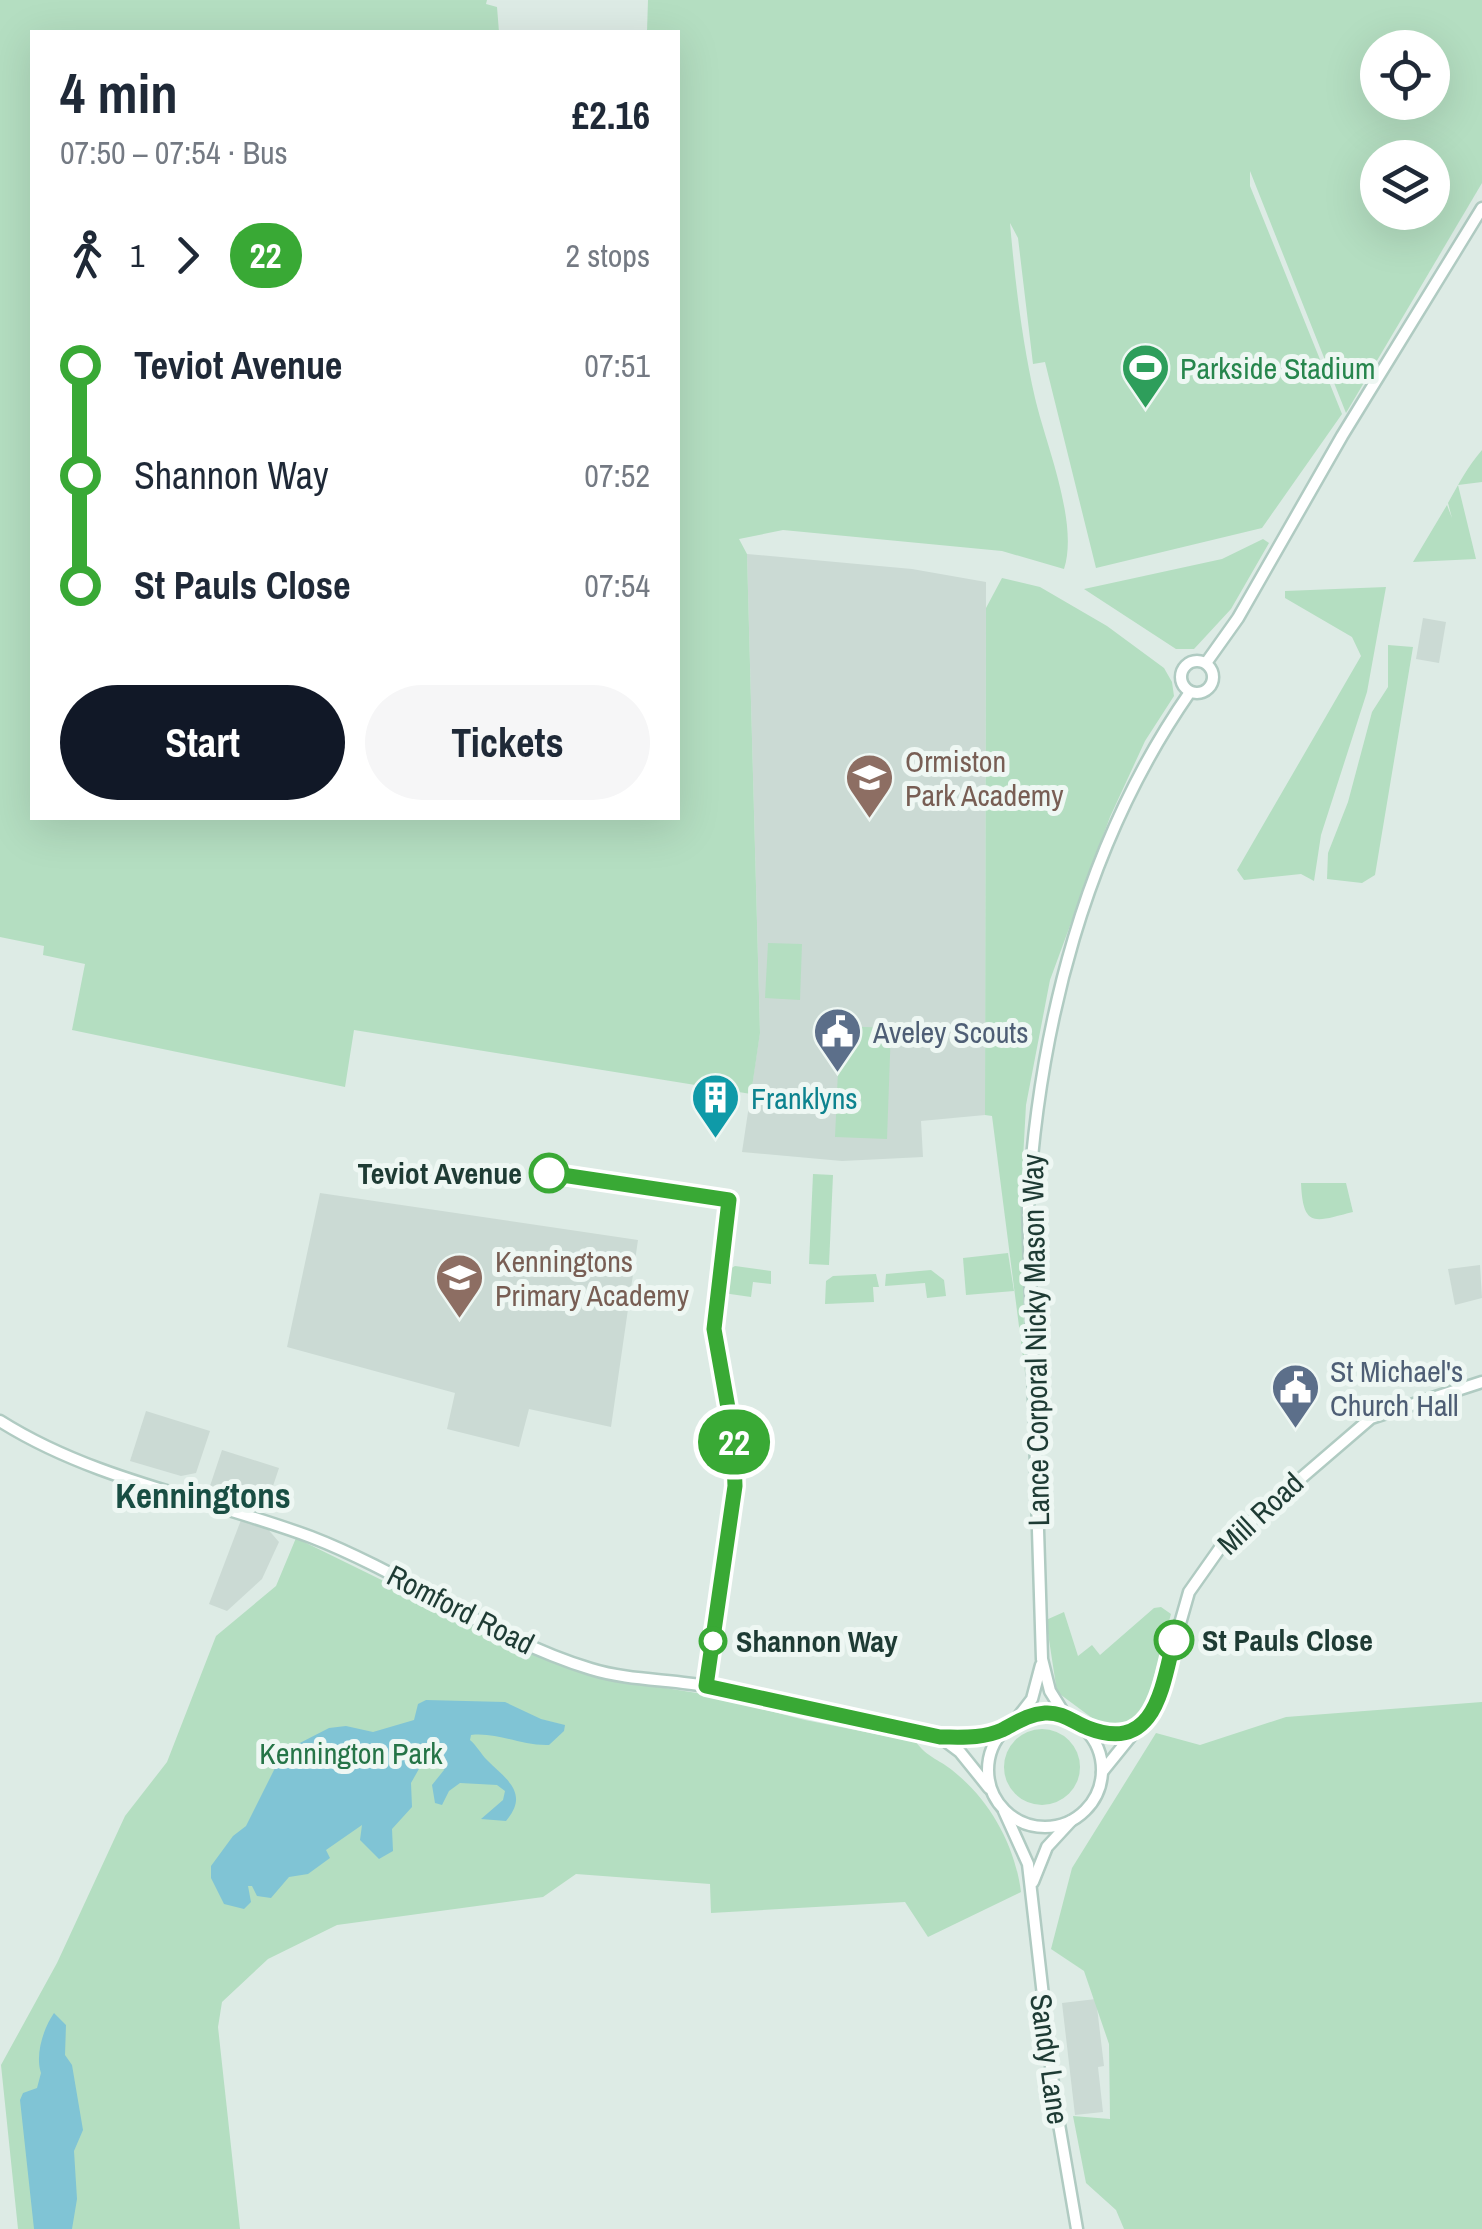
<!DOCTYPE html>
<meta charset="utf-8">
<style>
body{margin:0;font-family:"Archivo Narrow",sans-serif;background:#f6f6f7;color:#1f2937;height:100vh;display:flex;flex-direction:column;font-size:38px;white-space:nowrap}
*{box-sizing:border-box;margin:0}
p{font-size:32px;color:#747a83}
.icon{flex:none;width:55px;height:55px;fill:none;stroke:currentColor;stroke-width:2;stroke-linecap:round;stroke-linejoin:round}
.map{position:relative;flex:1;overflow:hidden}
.panel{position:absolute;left:30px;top:30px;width:650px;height:790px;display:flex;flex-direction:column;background:#fff;border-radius:0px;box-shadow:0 10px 40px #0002}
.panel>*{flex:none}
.badge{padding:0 20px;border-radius:32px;font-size:35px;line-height:65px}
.tools{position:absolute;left:1360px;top:30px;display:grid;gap:20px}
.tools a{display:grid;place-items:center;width:90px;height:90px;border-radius:50%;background:#fff;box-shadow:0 10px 40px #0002;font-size:50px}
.map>.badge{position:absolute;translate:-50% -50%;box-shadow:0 0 0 5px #fff}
.legs{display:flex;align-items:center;gap:15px;height:110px;padding:0 30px;font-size:32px}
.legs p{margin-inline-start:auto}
.head{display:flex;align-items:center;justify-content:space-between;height:170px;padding:0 30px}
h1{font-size:55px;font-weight:800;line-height:75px}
.primary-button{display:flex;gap:20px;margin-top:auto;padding:20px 30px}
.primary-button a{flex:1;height:115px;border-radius:60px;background:#111827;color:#fff;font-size:40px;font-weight:800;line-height:115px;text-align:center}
.primary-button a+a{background:#f6f6f7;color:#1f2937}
ul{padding:0 30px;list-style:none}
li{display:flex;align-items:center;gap:35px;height:110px;font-size:38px}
li i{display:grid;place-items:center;width:15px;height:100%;margin:0 12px;background:currentColor}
li i::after{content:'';width:25px;height:25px;margin:-12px;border:8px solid;border-radius:50%;background:#fff}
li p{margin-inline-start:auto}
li:first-child i{background:linear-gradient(#0000 50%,currentColor 0)}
li:last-child i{background:linear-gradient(currentColor 50%,#0000 0)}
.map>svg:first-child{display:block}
.built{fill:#cbdad4}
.green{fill:#b4dec1;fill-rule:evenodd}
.water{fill:#80c4d5}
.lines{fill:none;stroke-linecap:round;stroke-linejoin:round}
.secondary-casing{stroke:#b0cbc2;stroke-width:15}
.secondary{stroke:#fff;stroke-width:10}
.line-1-casing{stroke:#fff;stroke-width:22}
.line-1{stroke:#39a935;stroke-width:15}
.stop-1-dot{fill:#fff;stroke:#39a935;stroke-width:5}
.labels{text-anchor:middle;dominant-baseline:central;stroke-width:10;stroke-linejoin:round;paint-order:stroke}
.leisure-label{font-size:30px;fill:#27864d;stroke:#eef7f3;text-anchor:start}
.education-label{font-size:30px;fill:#785e54;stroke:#eef7f3;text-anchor:start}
.service-label{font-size:30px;fill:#4e5e75;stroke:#eef7f3;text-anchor:start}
.culture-label{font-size:30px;fill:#0d838f;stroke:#eef7f3;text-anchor:start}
.stop-label{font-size:30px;font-weight:bold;fill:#1e3b34;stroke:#eef7f3;text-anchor:start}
.street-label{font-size:30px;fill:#1e3b34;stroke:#eef7f3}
.park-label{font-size:30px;fill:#257447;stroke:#eef7f3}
.quarter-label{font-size:35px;font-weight:bold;fill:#194e43;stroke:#eef7f3}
</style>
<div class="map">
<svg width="1482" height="2229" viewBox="0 0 1482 2229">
<rect width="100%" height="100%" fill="#ddebe5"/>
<!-- built -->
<g class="built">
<path d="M 747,554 L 912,569 L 986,582 L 985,1115 L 921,1121 L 923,1157 L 842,1161 L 742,1152 L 760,1032 Z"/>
<path d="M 1423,618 L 1446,622 L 1439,663 L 1416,659 Z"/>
<path d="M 320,1193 L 638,1240 L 611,1427 L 529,1409 L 519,1447 L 447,1429 L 455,1393 L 287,1347 Z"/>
<path d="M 1480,1265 L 1482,1298 L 1455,1305 L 1448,1269 Z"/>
<path d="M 146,1411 L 210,1431 L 196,1473 L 181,1476 L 130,1461 Z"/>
<path d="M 222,1450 L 279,1468 L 267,1504 L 210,1486 Z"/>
<path d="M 241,1520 L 266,1527 L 279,1542 L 262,1579 L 227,1611 L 209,1604 Z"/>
<path d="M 1096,1999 L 1104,2066 L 1098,2067 L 1103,2112 L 1075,2115 L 1062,2003 Z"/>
</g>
<!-- green -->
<g class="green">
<path d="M 0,0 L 487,0 L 486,4 L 497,7 L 499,32 L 32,32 L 32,818 L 678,818 L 678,32 L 647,32 L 648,0 L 1482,0 L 1482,183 L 1346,413 L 1250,171 L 1250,186 L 1342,414 L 1262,528 L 1096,568 L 1045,362 L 1033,364 L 1018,238 L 1010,223 C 1015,281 1022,341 1035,398 C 1046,445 1079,523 1064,569 L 1002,551 L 783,530 L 739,539 L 747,554 L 760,1033 L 751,1094 L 354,1030 L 345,1087 L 72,1030 L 85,964 L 43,955 L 44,946 L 0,937 ZM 1378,48 L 1432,48 L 1432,102 L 1378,102 ZM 1378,158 L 1432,158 L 1432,212 L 1378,212 Z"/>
<path d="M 1482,450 L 1482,482 L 1458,485 L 1476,559 L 1413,562 L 1447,505 L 1452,518 L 1448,503 C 1458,485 1468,466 1482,450 Z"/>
<path d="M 1263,539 L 1269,543 L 1231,609 L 1194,649 L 1176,649 L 1084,589 L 1222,559 Z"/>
<path d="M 1002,578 L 1040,587 L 1107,626 L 1164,668 L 1172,682 L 1174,696 L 1145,741 L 1110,817 L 1050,980 L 1026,1105 L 1021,1195 L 1025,1373 L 992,1116 L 985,1115 L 986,608 Z"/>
<path d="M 1386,587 L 1367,692 L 1321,835 L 1314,881 L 1301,874 L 1244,880 L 1237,870 L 1361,656 L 1352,637 L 1285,598 L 1285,591 Z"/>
<path d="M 1388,645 L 1413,647 L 1375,875 L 1362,883 L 1327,879 L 1328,853 L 1348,802 L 1372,712 L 1388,687 Z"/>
<path d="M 768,943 L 802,944 L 800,1000 L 765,998 Z"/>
<path d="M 840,1026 L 891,1028 L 887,1139 L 835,1137 Z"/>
<path d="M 813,1174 L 833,1175 L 829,1265 L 809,1264 Z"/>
<path d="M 1301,1183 L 1346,1183 L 1353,1212 C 1316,1221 1303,1230 1301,1183 Z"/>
<path d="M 1008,1253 L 1014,1291 L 966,1295 L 963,1258 Z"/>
<path d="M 735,1266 L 771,1271 L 771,1284 L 753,1282 L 751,1297 L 723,1293 L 726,1271 Z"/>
<path d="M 931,1270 L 944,1280 L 946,1296 L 927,1298 L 925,1283 L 885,1286 L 886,1274 Z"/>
<path d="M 876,1274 L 879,1287 L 873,1287 L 874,1302 L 825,1304 L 826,1281 L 833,1276 Z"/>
<path d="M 296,1538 L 508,1642 L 590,1676 L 703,1694 L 805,1720 L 916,1742 C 927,1757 938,1759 952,1770 C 990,1800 1015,1845 1021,1892 L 928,1937 L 905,1902 L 711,1913 L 710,1884 L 576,1874 L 543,1897 L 337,1925 L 268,1959 L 222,2002 L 218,2027 L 240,2229 L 18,2229 L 1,2065 L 57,1963 L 125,1816 L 167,1762 L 216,1636 L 276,1586 Z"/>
<path d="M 1161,1607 L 1171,1614 L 1145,1710 L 1125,1724 L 1103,1726 L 1057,1692 L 1046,1620 L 1064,1612 L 1078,1656 L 1092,1645 L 1100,1655 L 1154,1608 Z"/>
<path d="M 1482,1702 L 1482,2229 L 1124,2229 L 1116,2210 L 1086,2183 L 1073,2116 L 1110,2119 L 1109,2044 L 1084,1971 L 1051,1949 L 1072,1868 L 1156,1733 L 1200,1745 L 1286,1717 Z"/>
<circle cx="1042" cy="1767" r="38"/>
</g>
<!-- water -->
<g class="water">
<path d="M 426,1700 L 505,1702 L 541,1719 L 565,1725 L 564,1731 L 549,1745 C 521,1746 498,1732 471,1735 L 470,1740 C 477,1746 481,1754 487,1760 C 506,1779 530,1793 506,1821 L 481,1819 L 503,1800 L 505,1791 L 497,1785 L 460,1783 L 449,1791 L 442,1805 L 435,1803 L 432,1785 L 444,1770 L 433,1744 L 411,1783 L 412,1807 L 392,1829 L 393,1851 L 379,1859 L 360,1840 L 362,1825 L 326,1850 L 330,1858 L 308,1874 L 289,1877 L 271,1898 L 257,1896 L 252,1886 L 248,1886 L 251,1902 L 244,1909 L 224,1904 L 211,1878 L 211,1866 L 233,1836 L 246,1826 L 277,1764 L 294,1746 L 329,1728 L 346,1726 L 373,1732 L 414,1720 L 418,1704 Z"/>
<path d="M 54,2013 L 66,2025 L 65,2055 L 72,2065 L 83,2130 L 74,2151 L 77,2199 L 72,2229 L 34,2229 L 20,2100 L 23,2093 L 37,2088 L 41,2073 C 35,2055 43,2029 54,2013 Z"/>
</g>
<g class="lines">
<defs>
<g id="secondary">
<circle cx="1197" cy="677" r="16"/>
<path d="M 1206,663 L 1238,618 L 1342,436 L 1482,208"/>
<path d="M 0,1421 C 95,1481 207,1498 311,1537 C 407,1574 492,1639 591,1669 C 630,1681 671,1679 711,1687 C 787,1703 863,1722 940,1737 L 975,1738 L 1001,1730"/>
<circle cx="1045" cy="1770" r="57"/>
<path d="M 1065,1715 L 1050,1691 L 1042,1659 L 1028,1208 C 1039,1026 1085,843 1190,692"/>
<path d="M 1015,1721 L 1032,1699 L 1041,1665"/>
<path d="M 1084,1727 L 1109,1735 L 1131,1733"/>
<path d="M 940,1737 L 960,1752 L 989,1788"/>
<path d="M 1102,1772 L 1157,1704 L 1189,1592 L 1220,1548 L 1371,1418 L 1482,1382"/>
<path d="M 1004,1811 L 1028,1864 L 1055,2101 L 1077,2229"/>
<path d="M 1033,1882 L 1047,1847 L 1071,1821"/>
</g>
</defs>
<!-- secondary casing -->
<use href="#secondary" class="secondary-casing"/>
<!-- secondary -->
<use href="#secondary" class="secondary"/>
</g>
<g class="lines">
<defs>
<path id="line-1" d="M 549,1173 L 729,1200 L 714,1329 L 733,1436 L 735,1486 L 706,1686 L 940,1737 C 961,1737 982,1739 1002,1730 C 1016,1723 1028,1714 1045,1713 C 1063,1712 1073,1722 1088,1728 C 1155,1754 1162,1688 1174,1640"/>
</defs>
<!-- line-1 casing -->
<use href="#line-1" class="line-1-casing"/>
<!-- line-1 -->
<use href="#line-1" class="line-1"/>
</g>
<!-- icons -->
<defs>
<symbol id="stadium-pin" viewBox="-11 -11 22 30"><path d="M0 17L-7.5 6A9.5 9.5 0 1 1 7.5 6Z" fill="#2e9e5b" stroke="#eef7f3"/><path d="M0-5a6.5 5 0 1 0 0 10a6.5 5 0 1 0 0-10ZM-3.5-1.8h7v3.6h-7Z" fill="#fff"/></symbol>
<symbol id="school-pin" viewBox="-11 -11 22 30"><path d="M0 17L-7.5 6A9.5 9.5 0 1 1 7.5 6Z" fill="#8d6e63" stroke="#eef7f3"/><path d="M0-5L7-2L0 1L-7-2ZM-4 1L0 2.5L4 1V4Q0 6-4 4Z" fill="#fff"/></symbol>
<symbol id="civic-pin" viewBox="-11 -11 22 30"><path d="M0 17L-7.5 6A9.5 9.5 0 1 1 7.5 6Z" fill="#5c6f8a" stroke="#eef7f3"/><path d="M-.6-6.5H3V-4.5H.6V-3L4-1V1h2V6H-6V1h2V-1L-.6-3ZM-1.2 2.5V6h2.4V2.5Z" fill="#fff"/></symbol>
<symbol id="building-pin" viewBox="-11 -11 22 30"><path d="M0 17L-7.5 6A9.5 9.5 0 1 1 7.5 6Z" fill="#0f9aa8" stroke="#eef7f3"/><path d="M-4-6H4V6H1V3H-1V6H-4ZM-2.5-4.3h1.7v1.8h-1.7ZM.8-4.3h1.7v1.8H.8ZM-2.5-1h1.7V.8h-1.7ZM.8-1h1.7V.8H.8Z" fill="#fff"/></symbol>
</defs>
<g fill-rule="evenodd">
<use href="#stadium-pin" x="1118" y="340" width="55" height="75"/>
<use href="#school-pin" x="842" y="750" width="55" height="75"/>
<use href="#civic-pin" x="810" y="1004" width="55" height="75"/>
<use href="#building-pin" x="688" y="1070" width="55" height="75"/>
<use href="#school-pin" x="432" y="1250" width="55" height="75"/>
<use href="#civic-pin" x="1268" y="1360" width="55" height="75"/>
</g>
<!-- markers -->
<g class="stop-1-dot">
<circle cx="549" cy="1173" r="18"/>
<circle cx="1174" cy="1640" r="18"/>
<circle cx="713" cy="1641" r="12"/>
</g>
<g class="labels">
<!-- leisure labels -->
<g class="leisure-label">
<text x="1180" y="368">Parkside Stadium</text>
</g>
<!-- education labels -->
<g class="education-label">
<text x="905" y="761">Ormiston<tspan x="905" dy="34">Park Academy</tspan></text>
<text x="495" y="1261">Kenningtons<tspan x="495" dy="34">Primary Academy</tspan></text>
</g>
<!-- service labels -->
<g class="service-label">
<text x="873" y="1032">Aveley Scouts</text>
<text x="1330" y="1371">St Michael's<tspan x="1330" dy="34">Church Hall</tspan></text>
</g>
<!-- culture labels -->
<g class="culture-label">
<text x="751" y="1098">Franklyns</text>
</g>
<!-- stop labels -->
<g class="stop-label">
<text x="522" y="1173" text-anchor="end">Teviot Avenue</text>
<text x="1202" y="1640">St Pauls Close</text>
<text x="736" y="1641">Shannon Way</text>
</g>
<!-- street labels -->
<g class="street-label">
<text transform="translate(1035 1340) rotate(-91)">Lance Corporal Nicky Mason Way</text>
<text transform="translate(1260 1513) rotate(-43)">Mill Road</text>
<text transform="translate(461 1609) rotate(27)">Romford Road</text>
<text transform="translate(1050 2059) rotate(82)">Sandy Lane</text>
</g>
<!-- park labels -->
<g class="park-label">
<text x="351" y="1753">Kennington Park</text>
</g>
<!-- quarter labels -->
<g class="quarter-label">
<text x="203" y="1495">Kenningtons</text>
</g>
</g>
</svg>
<div class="tools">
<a><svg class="icon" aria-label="locate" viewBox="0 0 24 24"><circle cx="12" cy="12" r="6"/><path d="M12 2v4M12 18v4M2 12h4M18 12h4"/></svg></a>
<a><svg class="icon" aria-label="layers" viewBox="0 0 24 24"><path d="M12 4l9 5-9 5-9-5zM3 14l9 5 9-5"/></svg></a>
</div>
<b class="badge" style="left:734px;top:1442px;background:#39a935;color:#fff">22</b>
<section class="panel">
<div class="head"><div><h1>4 min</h1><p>07:50 – 07:54 · Bus</p></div><b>£2.16</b></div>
<div class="legs"><svg class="icon" aria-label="walk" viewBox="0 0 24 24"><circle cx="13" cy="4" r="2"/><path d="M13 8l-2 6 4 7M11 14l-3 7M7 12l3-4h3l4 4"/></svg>1<svg class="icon" aria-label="forward" viewBox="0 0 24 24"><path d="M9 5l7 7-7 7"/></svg><b class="badge" style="background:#39a935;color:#fff">22</b><p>2 stops</p></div>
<ul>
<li><i style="color:#39a935"></i><b>Teviot Avenue</b><p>07:51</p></li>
<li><i style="color:#39a935"></i><span>Shannon Way</span><p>07:52</p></li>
<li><i style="color:#39a935"></i><b>St Pauls Close</b><p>07:54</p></li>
</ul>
<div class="primary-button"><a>Start</a><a>Tickets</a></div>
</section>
</div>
